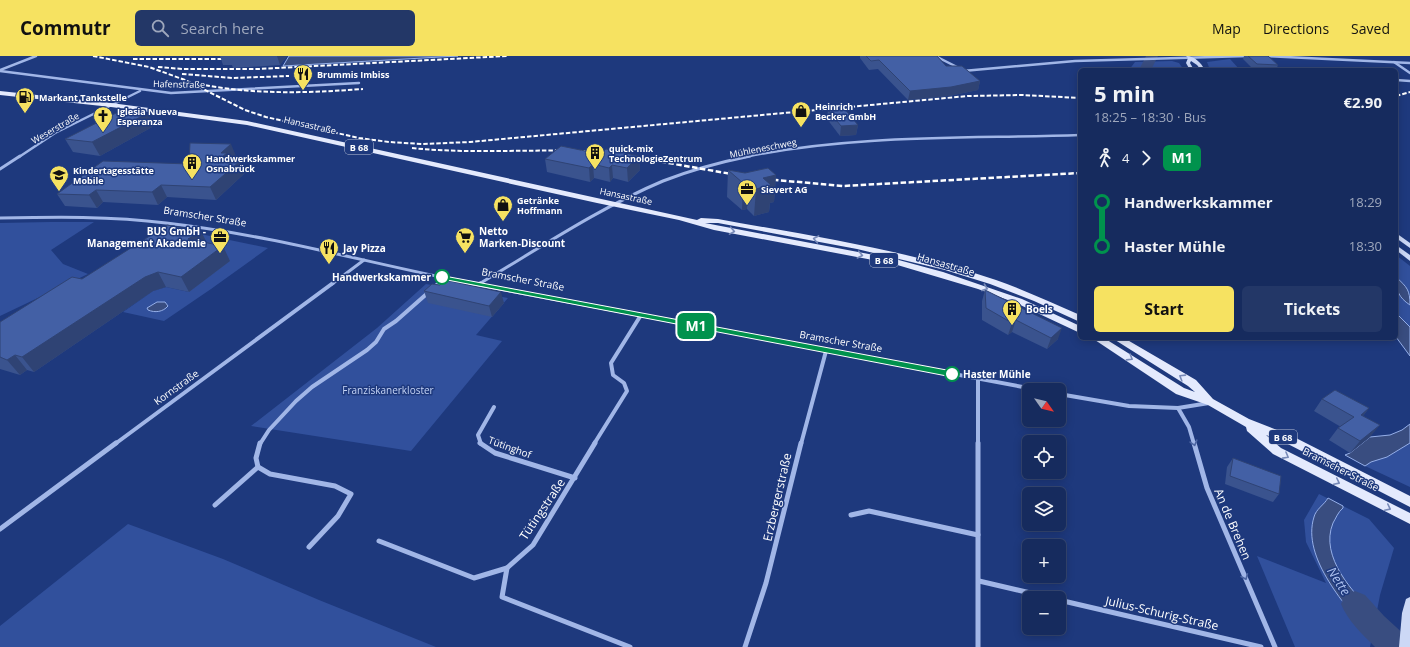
<!DOCTYPE html>
<meta charset="utf-8">
<style>
body{margin:0;font-family:"Open Sans",sans-serif;background:#233767;color:#f1f3f6;height:100vh;display:flex;flex-direction:column;font-size:15px;white-space:nowrap}
*{box-sizing:border-box;margin:0}
p{font-size:13px;color:#9ea7bc}
.icon{flex:none;width:22px;height:22px;fill:none;stroke:currentColor;stroke-width:2;stroke-linecap:round;stroke-linejoin:round}
.map{position:relative;flex:1;overflow:hidden}
.panel{position:absolute;left:1078px;top:12px;width:320px;height:272px;display:flex;flex-direction:column;background:#162b5e;border-radius:6px;box-shadow:0 2px 10px #0003,0 0 0 1px #354773}
.panel>*{flex:none}
.badge{padding:0 8px;border-radius:6px;font-size:14px;line-height:26px}
.needle{width:26px;rotate:124deg}
.tools{position:absolute;left:1022px;top:327px;display:grid;gap:8px}
.tools a{display:grid;place-items:center;width:44px;height:44px;border-radius:6px;background:#162b5e;box-shadow:0 2px 10px #0003,0 0 0 1px #354773;font-size:20px}
.map>.badge{position:absolute;translate:-50% -50%;box-shadow:0 0 0 2px #fff}
.legs{display:flex;align-items:center;gap:6px;height:44px;padding:0 16px;font-size:13px}
.legs p{margin-inline-start:auto}
.headline{display:flex;align-items:center;justify-content:space-between;height:68px;padding:0 16px}
h1{font-size:22px;font-weight:700;line-height:30px}
.action{display:flex;gap:8px;margin-top:auto;padding:8px 16px}
.action a{flex:1;height:46px;border-radius:6px;background:#f6e261;color:#111;font-size:16px;font-weight:700;line-height:46px;text-align:center}
.action a+a{background:#233767;color:#f1f3f6}
ul{padding:0 16px;list-style:none}
li{display:flex;align-items:center;gap:14px;height:44px;font-size:15px}
li i{display:grid;place-items:center;width:6px;height:100%;margin:0 5px;background:currentColor}
li i::after{content:'';width:10px;height:10px;margin:-5px;border:3px solid;border-radius:50%;background:#162b5e}
li p{margin-inline-start:auto}
li:first-child i{background:linear-gradient(#0000 50%,currentColor 0)}
li:last-child i{background:linear-gradient(currentColor 50%,#0000 0)}
header{display:flex;align-items:center;gap:24px;box-sizing:border-box;height:56px;padding:0 20px;background:#f6e261;color:#111}
header strong{font-size:19px}
nav{display:flex;gap:22px;margin-inline-start:auto;font-size:14px}
.search{width:280px;height:36px;background:#233767;display:flex;align-items:center;gap:10px;box-sizing:border-box;padding:0 14px;border-radius:6px;color:#9ea7bc;font-size:15px}
.map>svg:first-child{display:block}
.green{fill:#31509c}
.water{fill:#394d80;stroke:#95afe9}
.lines{fill:none;stroke-linecap:round;stroke-linejoin:round}
.river{fill:#394d80;fill-rule:evenodd}
.minor-far3{stroke:#a1b6e7;stroke-width:2.5}
.minor-far2{stroke:#a1b6e7;stroke-width:3}
.minor-far1{stroke:#a1b6e7;stroke-width:4}
.minor{stroke:#a1b6e7;stroke-width:5}
.secondary{fill:#ccd8f6;fill-rule:evenodd}
.primary{fill:#e4eafd;fill-rule:evenodd}
.rail-far1{stroke:#fff;stroke-width:2;stroke-dasharray:4.5 2;stroke-linecap:butt}
.rail{stroke:#fff;stroke-width:2.5;stroke-dasharray:5.5 2.5;stroke-linecap:butt}
.wall{fill:#3a538e}
.shaded-wall{fill:#2f4374}
.building{fill:#4360a5;stroke:#2f4374}
.oneway{stroke:#7789b7}
.oneway2{stroke:#4c65a2}
.line-1{fill:#00924d;stroke:#fff}
.stop-1-dot{fill:#fff;stroke:#00924d;stroke-width:2}
.labels{text-anchor:middle;dominant-baseline:central;stroke-width:3;stroke-linejoin:round;paint-order:stroke}
.far-poi-label{font-size:9px;font-weight:bold;fill:#fff;stroke:#1e397d;text-anchor:start}
.far-street-label{font-size:9px;fill:#fff;stroke:#1e397d}
.shield{fill:#1e397d;stroke:#bcc4d8;stroke-width:1}
.shield-label{font-size:9px;font-weight:bold;fill:#fff}
.street-label{font-size:10px;fill:#fff;stroke:#1e397d}
.poi-label{font-size:10px;font-weight:bold;fill:#fff;stroke:#1e397d;text-anchor:start}
.stop-label{font-size:10px;font-weight:bold;fill:#fff;stroke:#1e397d;text-anchor:end}
.park-label{font-size:10px;fill:#c5d4f6;stroke:#1e397d}
.near-street-label{font-size:12px;fill:#fff;stroke:#1e397d}
.near-water-label{font-size:13px;font-style:italic;fill:#adc1ef;stroke:#1e397d}
</style>
<header>
<strong>Commutr</strong>
<div class="search"><svg class="icon" aria-label="search" viewBox="0 0 24 24"><circle cx="10" cy="10" r="6"/><path d="M15 15l6 6"/></svg>Search here</div>
<nav><a>Map</a><a>Directions</a><a>Saved</a></nav>
</header>
<div class="map">
<svg width="1410" height="591" viewBox="0 0 1410 591">
<rect width="100%" height="100%" fill="#1e397d"/>
<!-- green -->
<g class="green">
<path d="M 1230,3 L 1240,14 L 1210,14 L 1207,6 Z"/>
<path d="M 1172,5 L 1179,7 L 1184,14 L 1129,14 L 1135,6 Z"/>
<path d="M 50,166 L 94,166 L 51,194 L 63,208 L 88,218 L 0,260 L 0,167 Z"/>
<path d="M 186,175 L 268,192 L 211,233 L 164,265 L 123,256 L 153,235 L 166,231 L 189,236 Z"/>
<path d="M 1396,199 L 1410,210 L 1410,271 L 1396,257 Z"/>
<path d="M 426,228 L 508,242 L 476,279 L 502,285 L 411,395 L 251,370 L 377,272 Z"/>
<path d="M 1410,387 L 1410,431 L 1365,410 L 1371,406 L 1387,401 Z"/>
<path d="M 1319,438 L 1369,463 L 1394,492 L 1380,539 L 1370,591 L 1295,591 L 1257,500 L 1326,527 L 1306,486 L 1304,464 Z"/>
<path d="M 128,468 L 223,503 L 319,544 L 436,591 L 0,591 L 0,570 Z"/>
</g>
<!-- water -->
<g class="water">
<path d="M 289,0 L 458,0 L 283,10 Z"/>
<path d="M 1396,221 C 1407,231 1410,234 1410,249 C 1399,242 1395,233 1396,221 Z"/>
<path d="M 157,246 L 165,246 L 168,250 C 163,256 155,257 148,254 L 147,252 Z"/>
<path d="M 1396,257 L 1410,271 L 1410,300 L 1396,281 Z"/>
<path d="M 1410,368 L 1410,387 L 1387,401 L 1371,406 L 1365,410 L 1345,399 L 1350,397 L 1370,381 L 1390,379 L 1402,374 Z"/>
<path d="M 1328,442 L 1343,450 L 1343,452 C 1338,456 1336,462 1333,467 C 1319,501 1354,538 1376,559 L 1371,581 C 1347,551 1301,502 1314,461 C 1316,453 1324,449 1328,442 Z"/>
</g>
<g class="lines">
<!-- river -->
<g class="river">
<path d="M 1146,0 L 1158,0 L 1151,14 L 1139,14 Z"/>
<path d="M 1355,535 L 1365,539 L 1384,560 L 1407,581 L 1410,591 L 1375,591 C 1362,578 1348,565 1341,548 L 1345,539 Z"/>
</g>
<!-- minor-far3 -->
<g class="minor-far3">
<path d="M 935,0 L 959,12"/>
<path d="M 1265,0 L 1410,7"/>
<path d="M 1394,6 L 1410,17"/>
<path d="M 0,14 L 36,0"/>
<path d="M 0,15 L 171,37 L 359,27"/>
<path d="M 963,15 L 1075,5 L 1248,0"/>
<path d="M 1396,24 L 1410,25"/>
<path d="M 19,101 L 55,77 L 140,35"/>
<path d="M 745,101 C 855,78 969,83 1080,79"/>
</g>
<!-- minor-far2 -->
<g class="minor-far2">
<path d="M 0,113 L 20,100"/>
<path d="M 0,162 C 55,161 111,160 166,167 C 271,179 372,208 475,228"/>
<path d="M 332,228 L 364,204"/>
<path d="M 438,228 L 444,222"/>
<path d="M 479,228 C 538,193 601,151 663,125 C 691,114 721,106 750,100"/>
</g>
<!-- minor-far1 -->
<g class="minor-far1">
<path d="M 470,227 L 1039,334"/>
<path d="M 479,228 L 481,227"/>
<path d="M 978,323 L 978,388"/>
<path d="M 1059,338 L 1129,350 L 1178,352 L 1209,347"/>
<path d="M 1178,352 L 1189,371 L 1194,388"/>
<path d="M 115,388 L 333,227"/>
<path d="M 260,388 L 269,374 L 296,345 L 312,331 L 367,294 L 376,286 L 384,273 L 396,265 L 439,227"/>
<path d="M 481,388 L 478,379 L 494,351"/>
<path d="M 594,388 L 627,335 L 624,327 L 613,319 L 611,307 L 641,259"/>
<path d="M 801,388 L 826,295"/>
</g>
<!-- minor -->
<g class="minor">
<path d="M 260,387 L 256,402 L 258,411 L 270,418 L 335,430 L 351,438 L 338,460 L 309,491"/>
<path d="M 480,387 L 495,397 L 575,422"/>
<path d="M 595,387 L 533,489 L 507,512 L 502,541 L 630,591"/>
<path d="M 978,387 L 978,591"/>
<path d="M 1194,387 L 1207,432 L 1275,591"/>
<path d="M 215,449 L 258,411"/>
<path d="M 851,459 L 869,455 L 978,479"/>
<path d="M 0,473 L 116,387"/>
<path d="M 379,485 L 474,522 L 507,512"/>
<path d="M 979,525 L 1052,542"/>
<path d="M 1059,544 L 1261,591"/>
<path d="M 745,591 L 766,527 L 801,387"/>
</g>
<!-- secondary -->
<g class="secondary">
<path d="M 1186,0 C 1195,0 1201,7 1205,14 L 1201,14 L 1197,9 L 1191,5 L 1190,7 L 1194,14 L 1190,14 L 1186,7 L 1188,2 Z"/>
<path d="M 1396,177 L 1410,187 L 1410,192 L 1396,182 Z"/>
<path d="M 1396,189 L 1410,199 L 1410,205 L 1396,194 Z"/>
<path d="M 1410,541 L 1410,591 L 1399,591 L 1402,557 L 1406,543 Z"/>
</g>
<!-- primary -->
<g class="primary">
<path d="M 0,35 L 111,47 L 247,65 L 697,164 L 701,162 L 718,163 C 811,180 906,194 996,224 C 1025,234 1052,247 1080,259 L 1080,266 L 1034,245 L 990,228 L 945,214 L 857,193 L 718,167 L 705,167 L 895,203 L 943,216 L 1022,243 L 1080,270 L 1080,277 L 1016,247 L 978,233 L 894,208 L 714,174 L 679,164 L 597,147 L 247,69 L 111,51 L 0,39 Z"/>
<path d="M 1092,282 L 1104,282 L 1184,332 L 1195,336 L 1188,330 L 1112,282 L 1124,282 L 1196,324 L 1213,343 L 1249,363 L 1292,380 L 1410,440 L 1410,451 L 1284,386 L 1266,379 L 1281,392 L 1410,457 L 1410,468 L 1273,398 L 1247,375 L 1246,371 L 1208,349 L 1176,338 Z"/>
</g>
<!-- rail-far1 -->
<g class="rail-far1">
<path d="M 93,0 L 149,11 L 185,24 L 245,54 L 266,61 L 359,82 L 389,86 L 422,88 L 470,86 L 968,40 L 1022,39 L 1080,42"/>
<path d="M 133,3 L 229,3"/>
<path d="M 158,11 L 183,13 L 258,13 L 507,0"/>
<path d="M 182,18 L 233,22 L 289,20"/>
<path d="M 199,28 C 254,39 308,37 363,33"/>
<path d="M 1396,40 L 1410,36"/>
<path d="M 412,92 C 479,99 546,91 613,97"/>
<path d="M 629,100 L 634,101"/>
</g>
<!-- rail -->
<g class="rail">
<path d="M 629,100 L 737,119"/>
<path d="M 765,123 L 843,130 L 1080,117"/>
</g>
</g>
<!-- wall -->
<g class="wall">
<path d="M 220,0 L 287,0 L 280,9 L 233,12 L 232,9 L 223,9 Z"/>
<path d="M 860,0 L 937,0 L 946,10 L 980,25 L 978,34 L 949,40 L 908,44 L 878,13 L 869,14 L 860,2 Z"/>
<path d="M 1244,0 L 1268,0 L 1278,9 L 1276,14 L 1254,14 L 1243,3 Z"/>
<path d="M 828,54 L 858,69 L 856,79 L 840,80 L 827,63 Z"/>
<path d="M 154,70 L 100,100 L 73,96 L 65,83 Z"/>
<path d="M 600,98 L 639,100 L 640,114 L 628,126 L 613,122 L 610,126 L 594,122 L 590,126 L 547,116 L 545,103 Z"/>
<path d="M 236,100 L 231,105 L 240,105 L 245,117 L 216,144 L 167,141 L 158,149 L 103,146 L 97,152 L 65,150 L 57,138 Z"/>
<path d="M 728,114 L 745,117 L 776,119 L 774,146 L 770,147 L 769,156 L 754,160 L 747,153 L 742,154 L 727,141 Z"/>
<path d="M 207,187 L 230,205 L 189,236 L 166,231 L 153,235 L 34,316 L 27,314 L 20,319 L 0,313 L 0,266 L 82,223 Z"/>
<path d="M 985,234 L 1058,283 L 1047,293 L 1012,276 L 1008,279 L 982,264 L 982,245 Z"/>
<path d="M 424,235 L 504,247 L 492,261 L 428,247 Z"/>
<path d="M 1322,343 L 1369,352 L 1363,360 L 1370,381 L 1350,397 L 1329,384 L 1338,372 L 1341,371 L 1314,355 Z"/>
<path d="M 1233,402 L 1279,438 L 1273,446 L 1225,428 L 1227,411 Z"/>
</g>
<!-- shaded-wall -->
<g class="shaded-wall">
<path d="M 277,0 L 287,0 L 280,9 Z"/>
<path d="M 980,25 L 978,34 L 949,40 L 908,44 L 910,35 Z"/>
<path d="M 148,57 L 154,70 L 100,100 L 92,86 Z"/>
<path d="M 858,69 L 856,79 L 840,80 L 841,70 Z"/>
<path d="M 231,88 L 236,100 L 230,105 L 218,104 L 221,97 Z"/>
<path d="M 639,100 L 640,114 L 628,126 L 627,112 Z"/>
<path d="M 240,105 L 245,117 L 216,144 L 210,131 Z"/>
<path d="M 593,108 L 594,122 L 590,126 L 589,112 Z"/>
<path d="M 612,109 L 613,122 L 610,126 L 609,112 Z"/>
<path d="M 776,119 L 774,146 L 770,147 L 769,156 L 754,160 L 756,133 L 763,122 Z"/>
<path d="M 748,126 L 747,153 L 742,154 L 743,127 Z"/>
<path d="M 161,129 L 167,141 L 158,149 L 152,136 Z"/>
<path d="M 96,134 L 103,146 L 97,152 L 89,139 Z"/>
<path d="M 201,175 L 208,189 L 188,183 Z"/>
<path d="M 223,190 L 230,205 L 189,236 L 181,221 Z"/>
<path d="M 158,216 L 166,231 L 153,235 L 34,316 L 22,301 L 145,221 Z"/>
<path d="M 501,236 L 504,247 L 492,261 L 489,250 Z"/>
<path d="M 1016,264 L 1012,276 L 1008,279 L 1012,267 Z"/>
<path d="M 1062,272 L 1058,283 L 1047,293 L 1051,282 Z"/>
<path d="M 15,299 L 27,314 L 20,319 L 7,304 Z"/>
<path d="M 1369,352 L 1360,364 L 1361,359 Z"/>
<path d="M 1380,369 L 1370,381 L 1350,397 L 1360,385 Z"/>
</g>
<!-- building -->
<g class="building">
<path d="M 866,0 L 937,0 L 946,10 L 962,10 L 980,25 L 951,31 L 910,35 L 879,4 L 871,5 Z"/>
<path d="M 1248,0 L 1268,0 L 1278,9 L 1257,8 Z"/>
<path d="M 844,52 L 858,69 L 841,70 L 828,54 Z"/>
<path d="M 122,54 L 148,57 L 92,86 L 65,83 Z"/>
<path d="M 190,87 L 231,88 L 221,97 L 227,97 L 218,104 L 240,105 L 210,131 L 161,129 L 152,136 L 96,134 L 89,139 L 57,138 L 103,105 L 189,108 Z"/>
<path d="M 561,90 L 600,98 L 606,93 L 639,100 L 627,112 L 612,109 L 609,112 L 593,108 L 589,112 L 545,103 Z"/>
<path d="M 768,112 L 776,119 L 763,122 L 771,129 L 756,133 L 748,126 L 743,127 L 728,114 L 745,117 Z"/>
<path d="M 167,169 L 201,175 L 188,183 L 223,190 L 181,221 L 158,216 L 145,221 L 22,301 L 15,299 L 7,304 L 0,301 L 0,266 L 72,221 L 82,223 Z"/>
<path d="M 445,224 L 501,236 L 489,250 L 424,235 L 432,228 L 440,229 Z"/>
<path d="M 985,234 L 1062,272 L 1051,282 L 1016,264 L 1012,267 L 986,252 Z"/>
<path d="M 1335,334 L 1369,352 L 1361,359 L 1380,369 L 1360,385 L 1338,372 L 1354,361 L 1322,343 Z"/>
<path d="M 1233,402 L 1281,420 L 1279,438 L 1230,420 Z"/>
</g>
<!-- one-way arrows -->
<defs><path id="oneway-chevron" d="M-2-3.5L2.5 0L-2 3.5" fill="none" stroke-width="1.6" stroke-linecap="round" stroke-linejoin="round"/></defs>
<g class="oneway">
<use href="#oneway-chevron" transform="translate(732 175) rotate(10)"/>
<use href="#oneway-chevron" transform="translate(816 183) rotate(-169)"/>
<use href="#oneway-chevron" transform="translate(860 199) rotate(12)"/>
<use href="#oneway-chevron" transform="translate(985 232) rotate(20)"/>
<use href="#oneway-chevron" transform="translate(1130 302) rotate(32)"/>
<use href="#oneway-chevron" transform="translate(1182 321) rotate(-148)"/>
<use href="#oneway-chevron" transform="translate(1286 400) rotate(29)"/>
<use href="#oneway-chevron" transform="translate(1337 426) rotate(26)"/>
<use href="#oneway-chevron" transform="translate(1388 452) rotate(27)"/>
</g>
<g class="oneway2">
<use href="#oneway-chevron" transform="translate(1194 387) rotate(74)"/>
<use href="#oneway-chevron" transform="translate(1245 521) rotate(67)"/>
</g>
<!-- line-1 -->
<path class="line-1" d="M 439,219 L 952,315 L 956,318 L 952,321 L 442,223 L 439,222 Z"/>
<!-- icons -->
<defs>
<symbol id="restaurant-pin" viewBox="-11 -11 22 30"><path d="M0 17L-7.5 6A9.5 9.5 0 1 1 7.5 6Z" fill="#f6e261" stroke="#1e397d"/><path d="M-5-6h1v4h1v-4h1v4h1v-4h1v5L-1.5 .5V6h-2V.5L-5-1ZM5-6V6H3V1.5H1.5Q1.5-4 5-6Z" fill="#111"/></symbol>
<symbol id="fuel-pin" viewBox="-11 -11 22 30"><path d="M0 17L-7.5 6A9.5 9.5 0 1 1 7.5 6Z" fill="#f6e261" stroke="#1e397d"/><path d="M-5.5-6h7V0h2V4h1.3V-2.5L3-4.5l.8-.8L6-3V5H2.5V1h-1V6h-7ZM-4.2-4.7v3.2H.2V-4.7Z" fill="#111"/></symbol>
<symbol id="shop-pin" viewBox="-11 -11 22 30"><path d="M0 17L-7.5 6A9.5 9.5 0 1 1 7.5 6Z" fill="#f6e261" stroke="#1e397d"/><path d="M-5-2.5h2.3a2.7 3.5 0 0 1 5.4 0H5L5.5 6h-11ZM-1.5-2.5h3a1.5 2.3 0 0 0-3 0Z" fill="#111"/></symbol>
<symbol id="church-pin" viewBox="-11 -11 22 30"><path d="M0 17L-7.5 6A9.5 9.5 0 1 1 7.5 6Z" fill="#f6e261" stroke="#1e397d"/><path d="M-1.2-6h2.4v3.5h3.3v2.4h-3.3V6h-2.4V-.1h-3.3v-2.4h3.3Z" fill="#111"/></symbol>
<symbol id="building-pin" viewBox="-11 -11 22 30"><path d="M0 17L-7.5 6A9.5 9.5 0 1 1 7.5 6Z" fill="#f6e261" stroke="#1e397d"/><path d="M-4-6H4V6H1V3H-1V6H-4ZM-2.5-4.3h1.7v1.8h-1.7ZM.8-4.3h1.7v1.8H.8ZM-2.5-1h1.7V.8h-1.7ZM.8-1h1.7V.8H.8Z" fill="#111"/></symbol>
<symbol id="school-pin" viewBox="-11 -11 22 30"><path d="M0 17L-7.5 6A9.5 9.5 0 1 1 7.5 6Z" fill="#f6e261" stroke="#1e397d"/><path d="M0-5L7-2L0 1L-7-2ZM-4 1L0 2.5L4 1V4Q0 6-4 4Z" fill="#111"/></symbol>
<symbol id="office-pin" viewBox="-11 -11 22 30"><path d="M0 17L-7.5 6A9.5 9.5 0 1 1 7.5 6Z" fill="#f6e261" stroke="#1e397d"/><path d="M-6-3h4V-5.5h4V-3h4V5H-6ZM-1-4.5V-3h2v-1.5ZM-6 0V1H6V0Z" fill="#111"/></symbol>
<symbol id="supermarket-pin" viewBox="-11 -11 22 30"><path d="M0 17L-7.5 6A9.5 9.5 0 1 1 7.5 6Z" fill="#f6e261" stroke="#1e397d"/><path d="M-6-5.5h2.5l.6 2H6L4.5 2H-2.5L-4.4-4H-6ZM-1.5 3.2a1.3 1.3 0 1 0 .1 0ZM3 3.2a1.3 1.3 0 1 0 .1 0Z" fill="#111"/></symbol>
</defs>
<g fill-rule="evenodd">
<use href="#restaurant-pin" x="292" y="7" width="22" height="30"/>
<use href="#fuel-pin" x="14" y="30" width="22" height="30"/>
<use href="#shop-pin" x="790" y="44" width="22" height="30"/>
<use href="#church-pin" x="92" y="49" width="22" height="30"/>
<use href="#building-pin" x="584" y="86" width="22" height="30"/>
<use href="#building-pin" x="181" y="96" width="22" height="30"/>
<use href="#school-pin" x="48" y="108" width="22" height="30"/>
<use href="#office-pin" x="736" y="122" width="22" height="30"/>
<use href="#shop-pin" x="492" y="138" width="22" height="30"/>
<use href="#office-pin" x="209" y="170" width="22" height="30"/>
<use href="#supermarket-pin" x="454" y="170" width="22" height="30"/>
<use href="#restaurant-pin" x="318" y="181" width="22" height="30"/>
<use href="#building-pin" x="1001" y="242" width="22" height="30"/>
</g>
<!-- markers -->
<g class="stop-1-dot">
<circle cx="442" cy="221" r="7"/>
<circle cx="952" cy="318" r="7"/>
</g>
<g class="labels">
<!-- far-poi labels -->
<g class="far-poi-label">
<text x="317" y="18">Brummis Imbiss</text>
<text x="39" y="41">Markant Tankstelle</text>
<text x="815" y="50">Heinrich<tspan x="815" dy="10">Becker GmbH</tspan></text>
<text x="117" y="55">Iglesia Nueva<tspan x="117" dy="10">Esperanza</tspan></text>
<text x="609" y="92">quick-mix<tspan x="609" dy="10">TechnologieZentrum</tspan></text>
<text x="206" y="102">Handwerkskammer<tspan x="206" dy="10">Osnabrück</tspan></text>
<text x="73" y="114">Kindertagesstätte<tspan x="73" dy="10">Mobile</tspan></text>
<text x="761" y="133">Sievert AG</text>
<text x="517" y="144">Getränke<tspan x="517" dy="10">Hoffmann</tspan></text>
</g>
<!-- far-street labels -->
<g class="far-street-label">
<text transform="translate(179 28) rotate(1)">Hafenstraße</text>
<text transform="translate(310 69) rotate(13)">Hansastraße</text>
<text transform="translate(55 72) rotate(-30)">Weserstraße</text>
<text transform="translate(763 92) rotate(-11)">Mühleneschweg</text>
<text transform="translate(626 140) rotate(12)">Hansastraße</text>
</g>
<!-- shield labels -->
<g class="shield">
<rect x="345" y="84" width="28" height="14" rx="3"/>
<rect x="870" y="197" width="28" height="14" rx="3"/>
<rect x="1269" y="374" width="28" height="14" rx="3"/>
</g>
<g class="shield-label">
<text x="359" y="91">B 68</text>
<text x="884" y="204">B 68</text>
<text x="1283" y="381">B 68</text>
</g>
<!-- street labels -->
<g class="street-label">
<text transform="translate(205 160) rotate(9)">Bramscher Straße</text>
<text transform="translate(946 208) rotate(16)">Hansastraße</text>
<text transform="translate(523 223) rotate(11)">Bramscher Straße</text>
<text transform="translate(841 285) rotate(10)">Bramscher Straße</text>
<text transform="translate(176 331) rotate(-36)">Kornstraße</text>
<text transform="translate(510 391) rotate(20)">Tütinghof</text>
<text transform="translate(1341 413) rotate(27)">Bramscher Straße</text>
</g>
<!-- poi labels -->
<g class="poi-label">
<text x="206" y="175" text-anchor="end">BUS GmbH -<tspan x="206" dy="12">Management Akademie</tspan></text>
<text x="479" y="175">Netto<tspan x="479" dy="12">Marken-Discount</tspan></text>
<text x="343" y="192">Jay Pizza</text>
<text x="1026" y="253">Boels</text>
</g>
<!-- stop labels -->
<g class="stop-label">
<text x="431" y="221">Handwerkskammer</text>
<text x="963" y="318" text-anchor="start">Haster Mühle</text>
</g>
<!-- park labels -->
<g class="park-label">
<text x="388" y="334">Franziskanerkloster</text>
</g>
<!-- near-street labels -->
<g class="near-street-label">
<text transform="translate(777 441) rotate(-77)">Erzbergerstraße</text>
<text transform="translate(542 453) rotate(-56)">Tütingstraße</text>
<text transform="translate(1233 468) rotate(67)">An de Brehen</text>
<text transform="translate(1162 557) rotate(13)">Julius-Schurig-Straße</text>
</g>
<!-- near-water labels -->
<g class="near-water-label">
<text transform="translate(1339 525) rotate(57)">Nette</text>
</g>
</g>
</svg>
<div class="tools">
<a><svg class="needle" viewBox="-14 -14 28 28"><path d="M0-13l5 13h-10z" fill="#e53935"/><path d="M0 13l5-13h-10z" fill="#9ea7bc"/></svg></a>
<a><svg class="icon" aria-label="locate" viewBox="0 0 24 24"><circle cx="12" cy="12" r="6"/><path d="M12 2v4M12 18v4M2 12h4M18 12h4"/></svg></a>
<a><svg class="icon" aria-label="layers" viewBox="0 0 24 24"><path d="M12 4l9 5-9 5-9-5zM3 14l9 5 9-5"/></svg></a>
<a>+</a>
<a>−</a>
</div>
<b class="badge" style="left:696px;top:270px;background:#00924d;color:#fff">M1</b>
<section class="panel">
<div class="headline"><div><h1>5 min</h1><p>18:25 – 18:30 · Bus</p></div><b>€2.90</b></div>
<div class="legs"><svg class="icon" aria-label="walk" viewBox="0 0 24 24"><circle cx="13" cy="4" r="2"/><path d="M13 8l-2 6 4 7M11 14l-3 7M7 12l3-4h3l4 4"/></svg>4<svg class="icon" aria-label="forward" viewBox="0 0 24 24"><path d="M9 5l7 7-7 7"/></svg><b class="badge" style="background:#00924d;color:#fff">M1</b></div>
<ul>
<li><i style="color:#00924d"></i><b>Handwerkskammer</b><p>18:29</p></li>
<li><i style="color:#00924d"></i><b>Haster Mühle</b><p>18:30</p></li>
</ul>
<div class="action"><a>Start</a><a>Tickets</a></div>
</section>
</div>
